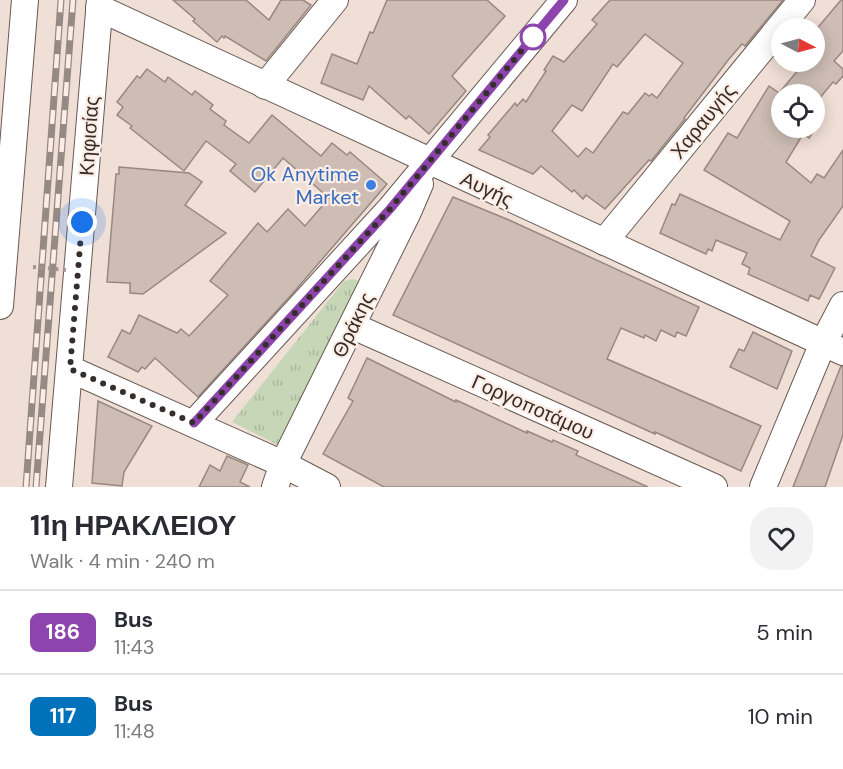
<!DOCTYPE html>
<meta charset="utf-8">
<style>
body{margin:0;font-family:"DM Sans",sans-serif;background:#f2f2f3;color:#2b2b33;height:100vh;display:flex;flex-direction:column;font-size:22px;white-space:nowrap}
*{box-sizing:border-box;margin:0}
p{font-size:20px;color:#7c7c81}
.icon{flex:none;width:33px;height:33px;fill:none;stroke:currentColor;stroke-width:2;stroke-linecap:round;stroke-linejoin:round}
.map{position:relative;height:487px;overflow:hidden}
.panel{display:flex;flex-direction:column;background:#fff;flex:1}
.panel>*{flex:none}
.badge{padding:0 12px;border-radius:9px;font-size:21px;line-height:39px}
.needle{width:39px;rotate:96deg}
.tools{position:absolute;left:771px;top:18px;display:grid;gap:12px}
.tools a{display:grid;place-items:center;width:54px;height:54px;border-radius:50%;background:#fff;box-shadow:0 3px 15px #0003;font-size:30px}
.you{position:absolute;width:30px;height:30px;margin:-15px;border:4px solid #fff;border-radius:50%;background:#1a73e8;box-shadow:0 0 0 9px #1a73e833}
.map>.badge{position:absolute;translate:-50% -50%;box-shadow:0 0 0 3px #fff}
.round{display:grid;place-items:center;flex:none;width:63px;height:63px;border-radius:24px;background:#f2f2f3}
.head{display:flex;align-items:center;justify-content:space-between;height:102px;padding:0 30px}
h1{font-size:28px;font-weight:800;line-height:45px}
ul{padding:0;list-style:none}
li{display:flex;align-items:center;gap:18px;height:84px;padding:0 30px;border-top:2px solid #e1e1e2}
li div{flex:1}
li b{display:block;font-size:22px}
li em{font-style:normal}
li .badge{min-width:66px;font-weight:700;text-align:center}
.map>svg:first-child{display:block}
.grass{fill:url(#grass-tufts)}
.building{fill:#cdbdb4;stroke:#988880;stroke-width:1.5;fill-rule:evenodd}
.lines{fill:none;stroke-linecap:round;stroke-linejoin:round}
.minor-casing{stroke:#685a53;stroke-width:28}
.minor{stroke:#fff;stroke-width:26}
.rail-casing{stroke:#968a84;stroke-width:7}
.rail{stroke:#fdede4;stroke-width:4.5;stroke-dasharray:14;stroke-linecap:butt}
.path-bridge{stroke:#a2958f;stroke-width:4;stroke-dasharray:3 4.5;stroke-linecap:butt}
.line-casing{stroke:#fff;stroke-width:14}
.line{stroke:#8e44ad;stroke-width:9}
.walk{stroke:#352e2b;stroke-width:6;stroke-dasharray:0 10.8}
.stop-dot{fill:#fff;stroke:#8e44ad;stroke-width:3}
.shop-dot{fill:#3f7fe0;stroke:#fdede4;stroke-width:2}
.labels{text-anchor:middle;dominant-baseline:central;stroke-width:4.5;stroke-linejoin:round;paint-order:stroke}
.street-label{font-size:20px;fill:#352e2b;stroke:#fdede4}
.shop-label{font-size:20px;fill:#366cbe;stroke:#fdede4;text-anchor:end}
</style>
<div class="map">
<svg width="843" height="487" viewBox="0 0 843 487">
<defs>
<pattern id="grass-tufts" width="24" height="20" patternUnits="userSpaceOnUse" patternTransform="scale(1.5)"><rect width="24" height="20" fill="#c7d6b6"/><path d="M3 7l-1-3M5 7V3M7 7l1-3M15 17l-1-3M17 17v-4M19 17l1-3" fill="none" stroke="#acb89d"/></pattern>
</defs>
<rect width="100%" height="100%" fill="#f0dfd7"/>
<!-- grass -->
<path class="grass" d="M 354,279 L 358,281 L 361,286 L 282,447 L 232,422 L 344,281 Z"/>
<!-- building -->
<g class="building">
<path d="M 173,0 L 246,0 L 269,20 L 281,0 L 303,0 L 311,5 L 266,61 L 225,36 L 224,38 L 222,36 L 217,42 L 193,21 L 195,19 Z"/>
<path d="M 387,0 L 487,0 L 505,16 L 452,76 L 466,91 L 429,134 L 409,116 L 406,119 L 369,86 L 363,100 L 321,83 L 332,54 L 357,64 L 370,32 L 373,33 Z"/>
<path d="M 610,0 L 783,0 L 745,46 L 742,44 L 729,59 L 684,118 L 685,119 L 651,161 L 649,160 L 605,209 L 586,195 L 583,199 L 574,190 L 572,192 L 541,166 L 533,174 L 479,150 L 490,137 L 488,135 L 515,103 L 517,106 L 523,99 L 526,102 L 546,71 L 544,70 L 553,56 L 564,62 L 597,24 L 592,20 ZM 645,34 L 683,63 L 657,98 L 652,94 L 649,96 L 645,93 L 628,114 L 623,112 L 593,153 L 586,148 L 578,157 L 552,131 L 572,105 L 582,111 L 613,64 L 617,67 Z"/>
<path d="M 841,0 L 843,0 L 843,51 L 834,61 L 843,69 L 843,76 L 836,84 L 833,82 L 814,105 L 814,94 L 782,94 L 782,128 L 814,128 L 814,115 L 820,121 L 809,138 L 803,134 L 786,162 L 811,183 L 817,174 L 824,178 L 843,150 L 843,206 L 819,240 L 811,256 L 835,268 L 819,299 L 810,295 L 808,301 L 748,274 L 750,268 L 742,264 L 747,253 L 716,240 L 712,251 L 708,249 L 706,254 L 660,233 L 672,204 L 675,205 L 680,194 L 780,240 L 790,221 L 704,170 L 728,133 L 737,138 L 769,86 L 779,93 L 805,62 L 814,62 L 814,32 Z"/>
<path d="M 147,69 L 165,82 L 168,77 L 192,95 L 195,91 L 213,105 L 210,109 L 226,121 L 224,125 L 249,143 L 272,115 L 321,156 L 332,143 L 347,155 L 350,152 L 387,184 L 293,293 L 198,397 L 155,358 L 145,369 L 142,367 L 138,372 L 108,357 L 122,330 L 130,334 L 139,315 L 177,333 L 181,329 L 189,336 L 228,295 L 210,281 L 258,223 L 267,232 L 288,209 L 305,226 L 329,198 L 283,158 L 255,192 L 230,171 L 236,164 L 206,141 L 184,171 L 130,128 L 132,126 L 117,115 L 123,107 L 117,102 L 137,76 L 140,78 Z"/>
<path d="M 119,167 L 189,173 L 202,182 L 185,205 L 226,233 L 143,294 L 130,293 L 130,283 L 107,282 L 116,174 L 119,174 Z"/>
<path d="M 453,197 L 509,220 L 699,307 L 686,336 L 677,332 L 675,337 L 661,330 L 656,341 L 645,335 L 644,338 L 621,328 L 607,359 L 761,426 L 741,471 L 655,432 L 655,434 L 393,315 Z"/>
<path d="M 753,332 L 792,351 L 777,389 L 730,367 L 739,349 L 744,351 Z"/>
<path d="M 367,358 L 456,402 L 456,400 L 527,433 L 527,431 L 552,442 L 553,440 L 578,451 L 576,455 L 648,487 L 384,487 L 323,454 L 353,401 L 348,398 Z"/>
<path d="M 841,366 L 843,367 L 843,435 L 825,487 L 793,487 Z"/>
<path d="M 98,401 L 152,426 L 124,472 L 122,486 L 92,483 Z"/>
<path d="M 227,456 L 248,465 L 240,482 L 250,487 L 199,487 L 210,465 L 220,471 Z"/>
</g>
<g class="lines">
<defs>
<g id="minor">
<path d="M 99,8 L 843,352"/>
<path d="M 265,86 L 335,0"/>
<path d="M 604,242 L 802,0"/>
<path d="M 0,306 L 25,0"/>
<path d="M 353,326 L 714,487"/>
<path d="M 70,369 L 283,464 L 327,487"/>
<path d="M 194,423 L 390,209 L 564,0"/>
<path d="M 59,487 L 100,0"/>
<path d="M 275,487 L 283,464 L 408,212 L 420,184"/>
<path d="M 763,487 L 823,343 L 843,305"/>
</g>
</defs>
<!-- minor casing -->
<use href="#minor" class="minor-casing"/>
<!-- minor -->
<use href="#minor" class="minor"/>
<defs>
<g id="rail">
<path d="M 26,487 L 61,0"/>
<path d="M 36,487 L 73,0"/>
</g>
</defs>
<!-- rail casing -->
<use href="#rail" class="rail-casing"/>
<!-- rail -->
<use href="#rail" class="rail"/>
<!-- path-bridge -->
<path class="path-bridge" d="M 33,267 L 67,270"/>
</g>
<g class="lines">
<defs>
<path id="line" d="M 194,423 L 390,209 L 564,0"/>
</defs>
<!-- line casing -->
<use href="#line" class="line-casing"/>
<!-- line -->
<use href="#line" class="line"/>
<!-- walk -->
<path class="walk" d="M 82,222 L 70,369 L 194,423 L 390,209 L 533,37"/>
</g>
<!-- markers -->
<circle class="stop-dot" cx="533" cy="37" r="12"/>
<circle class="shop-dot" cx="371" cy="185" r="6"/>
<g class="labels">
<!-- street labels -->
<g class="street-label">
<text transform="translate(703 121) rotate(-51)">Χαραυγής</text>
<text transform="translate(89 136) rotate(-86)">Κηφισίας</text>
<text transform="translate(487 189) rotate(25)">Αυγής</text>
<text transform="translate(353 325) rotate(-64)">Θράκης</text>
<text transform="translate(533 407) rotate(24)">Γοργοποτάμου</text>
</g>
<!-- shop labels -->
<g class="shop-label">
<text x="359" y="174">Ok Anytime<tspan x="359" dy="23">Market</tspan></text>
</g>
</g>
</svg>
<div class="tools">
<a><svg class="needle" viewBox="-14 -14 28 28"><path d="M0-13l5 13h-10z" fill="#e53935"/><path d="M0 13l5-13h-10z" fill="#7c7c81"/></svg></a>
<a><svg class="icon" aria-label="locate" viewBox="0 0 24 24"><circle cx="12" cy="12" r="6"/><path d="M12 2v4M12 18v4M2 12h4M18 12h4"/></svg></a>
</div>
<div class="you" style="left:82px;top:222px"></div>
</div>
<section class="panel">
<div class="head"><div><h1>11η ΗΡΑΚΛΕΙΟΥ</h1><p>Walk · 4 min · 240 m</p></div><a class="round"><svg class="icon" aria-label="heart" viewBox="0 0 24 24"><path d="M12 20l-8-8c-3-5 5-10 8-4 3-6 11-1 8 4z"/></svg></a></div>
<ul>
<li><span class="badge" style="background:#8e44ad;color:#fff">186</span><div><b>Bus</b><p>11:43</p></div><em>5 min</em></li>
<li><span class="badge" style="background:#0072bc;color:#fff">117</span><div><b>Bus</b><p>11:48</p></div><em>10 min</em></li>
</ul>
</section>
